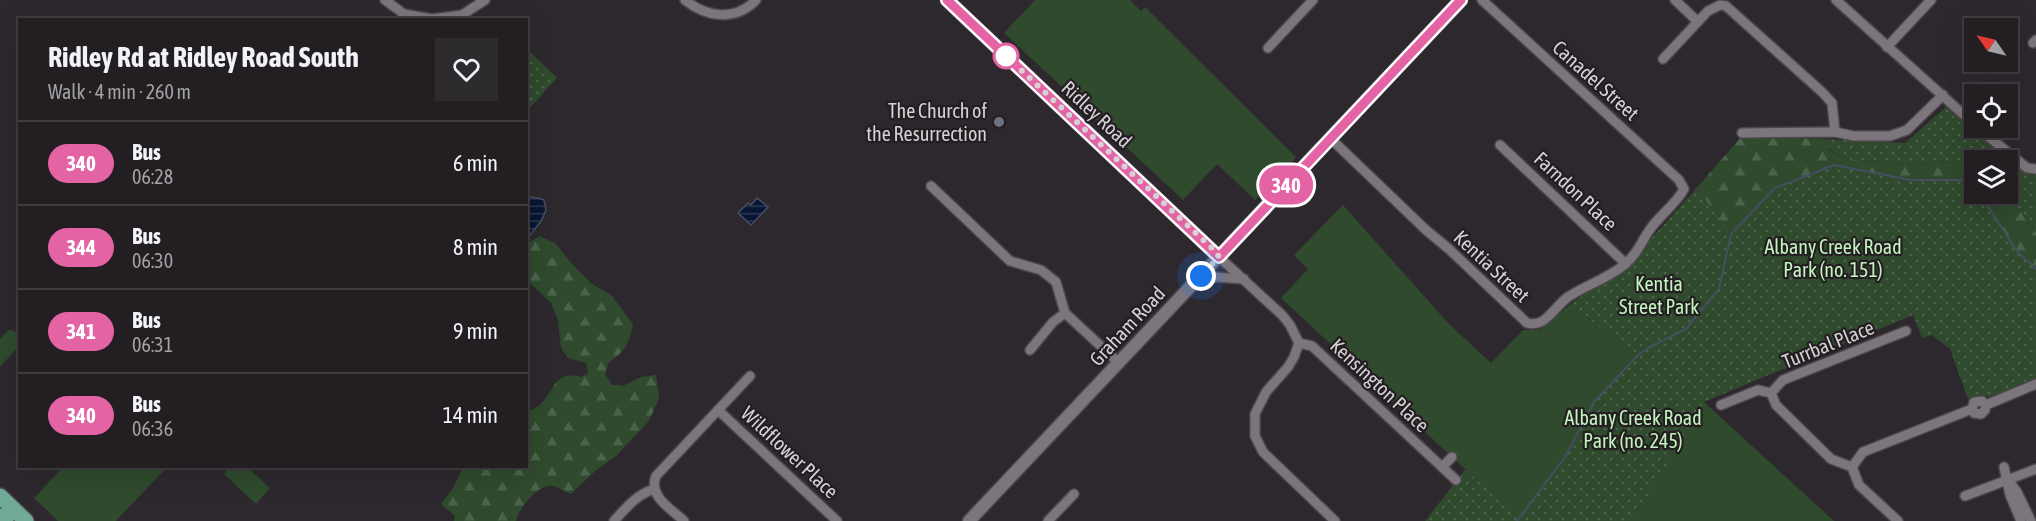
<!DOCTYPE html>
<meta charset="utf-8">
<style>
body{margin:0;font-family:"Asap Condensed",sans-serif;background:#2e2b2f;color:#f1f3f6;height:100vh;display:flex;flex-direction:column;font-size:22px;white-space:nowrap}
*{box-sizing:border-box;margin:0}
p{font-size:20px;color:#a2a2a5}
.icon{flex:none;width:33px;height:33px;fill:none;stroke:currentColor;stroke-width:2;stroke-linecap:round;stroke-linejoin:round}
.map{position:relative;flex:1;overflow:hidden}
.side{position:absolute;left:18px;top:18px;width:510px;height:450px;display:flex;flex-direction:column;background:#221e22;border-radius:0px;box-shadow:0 6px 24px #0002,0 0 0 2px #3f3c40}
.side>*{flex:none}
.badge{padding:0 12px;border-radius:20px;font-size:21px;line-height:39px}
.needle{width:39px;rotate:304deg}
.controls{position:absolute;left:1964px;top:18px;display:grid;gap:12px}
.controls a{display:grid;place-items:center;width:54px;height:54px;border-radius:0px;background:#221e22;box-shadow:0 6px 24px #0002,0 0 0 2px #3f3c40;font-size:30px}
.you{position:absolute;width:30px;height:30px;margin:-15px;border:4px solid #fff;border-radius:50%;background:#1a73e8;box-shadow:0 0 0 9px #1a73e833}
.map>.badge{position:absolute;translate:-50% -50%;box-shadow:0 0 0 3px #fff}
.round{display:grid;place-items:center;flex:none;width:63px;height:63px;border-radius:0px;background:#2e2b2f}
.overview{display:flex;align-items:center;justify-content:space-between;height:102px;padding:0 30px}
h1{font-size:28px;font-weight:700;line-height:45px}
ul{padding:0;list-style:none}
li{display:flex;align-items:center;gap:18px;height:84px;padding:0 30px;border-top:2px solid #3f3c40}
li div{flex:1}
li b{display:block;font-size:22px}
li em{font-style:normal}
li .badge{min-width:66px;font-weight:700;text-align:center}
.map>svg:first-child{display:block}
.grass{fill:#2f4a2d}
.forest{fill:url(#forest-firs)}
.park{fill:url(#park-dots)}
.water{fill:url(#water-rules);stroke:#464e64;stroke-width:1.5}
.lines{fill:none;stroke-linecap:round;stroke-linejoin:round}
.stream{stroke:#464e64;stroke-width:2}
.minor-casing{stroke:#4b464b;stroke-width:12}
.tertiary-casing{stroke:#4b464b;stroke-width:15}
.primary-casing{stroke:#4b464b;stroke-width:18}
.minor{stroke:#7c757b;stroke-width:9}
.tertiary{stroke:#7c757b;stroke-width:12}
.primary{stroke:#6fab97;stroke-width:15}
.line-casing{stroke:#fff;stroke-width:14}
.line{stroke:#e463a4;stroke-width:9}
.walk{stroke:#d5d1d5;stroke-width:6;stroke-dasharray:0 10.8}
.stop-dot{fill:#fff;stroke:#e463a4;stroke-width:3}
.worship-dot{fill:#6b7280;stroke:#241e23;stroke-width:2}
.labels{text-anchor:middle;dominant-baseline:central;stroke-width:4.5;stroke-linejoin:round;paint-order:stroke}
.street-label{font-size:20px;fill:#d5d1d5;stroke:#241e23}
.poi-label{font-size:20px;fill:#d5d1d5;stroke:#241e23;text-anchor:end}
.park-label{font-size:20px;fill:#c1f5bc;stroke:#241e23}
</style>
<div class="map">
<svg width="2036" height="521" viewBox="0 0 2036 521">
<defs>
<pattern id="forest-firs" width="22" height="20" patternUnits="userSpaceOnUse" patternTransform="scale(1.5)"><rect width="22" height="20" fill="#2f4a2d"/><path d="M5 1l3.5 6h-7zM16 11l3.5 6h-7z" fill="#4c634b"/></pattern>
<pattern id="park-dots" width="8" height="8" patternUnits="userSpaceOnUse" patternTransform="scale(1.5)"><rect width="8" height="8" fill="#2f4a2d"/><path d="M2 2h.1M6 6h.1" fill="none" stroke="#4c634b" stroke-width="1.8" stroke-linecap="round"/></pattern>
<pattern id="water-rules" width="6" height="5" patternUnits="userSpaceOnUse" patternTransform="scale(1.5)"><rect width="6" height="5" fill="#081634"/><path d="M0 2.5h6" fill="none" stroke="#2b3750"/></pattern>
</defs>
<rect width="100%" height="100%" fill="#2d282d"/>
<!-- grass -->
<g class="grass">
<path d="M 1035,0 L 1130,0 L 1141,11 L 1145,7 L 1296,157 L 1255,200 L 1217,164 L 1183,200 L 1004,33 Z"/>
<path d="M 1343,205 L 1449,324 L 1491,363 L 1523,330 L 1539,330 L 1548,324 L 1567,307 L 1583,315 L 1704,402 L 1834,521 L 1495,521 L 1484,487 L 1281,298 L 1308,269 L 1294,255 Z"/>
<path d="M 9,330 L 13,330 L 19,335 L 19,346 L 0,367 L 0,339 Z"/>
<path d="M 63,467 L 63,466 L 167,467 L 116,521 L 58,521 L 34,498 Z"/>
<path d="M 230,467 L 247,467 L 270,488 L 256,504 L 224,474 Z"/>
</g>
<!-- forest -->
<g class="forest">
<path d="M 1742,136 L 1824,139 L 1828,149 L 1843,159 L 1907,164 L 1963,162 L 1974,168 L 1974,194 L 2007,192 L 2036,232 L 2036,296 L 1624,304 L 1702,196 L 1694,191 Z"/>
<path d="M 539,236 L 555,243 L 572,264 L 592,284 L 611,295 L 633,324 C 630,341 625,353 609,362 L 605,374 L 612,385 L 623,386 L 641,377 L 656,375 L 659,398 L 649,421 L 616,456 L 595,471 L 571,494 C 565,492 559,487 553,486 C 539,483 518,509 516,521 L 454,521 L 455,516 L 441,504 L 453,488 L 463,467 L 526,466 L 527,412 C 530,410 536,408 540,405 C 555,391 553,370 581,377 L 588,373 L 586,363 L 568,358 L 561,348 L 558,320 L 551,303 L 527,280 L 527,244 Z"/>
</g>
<!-- park -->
<g class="park">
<path d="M 527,49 L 557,78 L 527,111 L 526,111 Z"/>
<path d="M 1947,106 L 2028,173 L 2036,175 L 2036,232 L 2007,192 L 2007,160 L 1974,160 L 1974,168 L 1963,162 L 1907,164 L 1843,159 L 1828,148 L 1824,139 L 1905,143 Z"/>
<path d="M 1834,165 L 1911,180 L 1967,180 L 1974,187 L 1974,194 L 1980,194 L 1985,198 L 2016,250 L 2036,269 L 2036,381 L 1991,397 L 1978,395 L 1968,399 L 1950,349 L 1932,335 L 1922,338 L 1913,315 L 1704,402 L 1633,521 L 1425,521 L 1465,470 L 1520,516 L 1522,514 L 1565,457 L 1594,402 L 1638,355 L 1583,315 L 1567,307 L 1633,259 L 1694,191 L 1702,195 L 1731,234 L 1775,188 Z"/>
</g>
<!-- water -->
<g class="water">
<path d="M 529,197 L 538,198 L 544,200 L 546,210 L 541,221 L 527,239 L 527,198 Z"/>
<path d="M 757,198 L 768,207 L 751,225 L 738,213 L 748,203 L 751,205 Z"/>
</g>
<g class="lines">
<!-- stream -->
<g class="stream">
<path d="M 1980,194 L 2016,250 L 2036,269"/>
<path d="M 1517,521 L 1565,457 L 1594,402 L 1638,355 L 1648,348 L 1686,329 L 1719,289 L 1731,234 L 1775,188 L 1834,165 L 1911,180 L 1967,180 L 1974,187"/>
</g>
<defs>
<g id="minor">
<path d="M 385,0 L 404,14 L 432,19 L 462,15 L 485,0"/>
<path d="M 685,0 C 706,17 735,22 756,0"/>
<path d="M 1675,0 L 1697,21"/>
<path d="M 1836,0 L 1974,124"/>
<path d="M 2033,43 L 2036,40"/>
<path d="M 1887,47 L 1931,0"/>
<path d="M 1268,48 L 1313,0"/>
<path d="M 1663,59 L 1708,11 L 1720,5 L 1726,6 L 1822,92 L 1832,103 L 1835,132"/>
<path d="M 1978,128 L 2027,168 L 2036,169"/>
<path d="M 1742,133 L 1835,132 L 1854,136 L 1890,136 L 1907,130 L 1943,95"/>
<path d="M 1330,138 L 1426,230 L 1449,249 L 1527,323 C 1546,328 1554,307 1568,297 C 1586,285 1607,279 1624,265 C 1637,255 1642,240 1651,228 C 1661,214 1676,204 1684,189 L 1679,180 L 1482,0"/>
<path d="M 1500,145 L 1626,264"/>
<path d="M 931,186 L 1010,261 L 1041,270 L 1056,282 L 1065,313 L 1119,363"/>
<path d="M 1219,257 L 1282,315 L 1290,325 L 1299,343 L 1312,346 L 1456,480"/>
<path d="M 1201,276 L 1244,279"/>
<path d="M 1299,343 L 1294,357 L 1288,367 L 1266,392 L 1255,414 L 1255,436 L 1263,452 L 1335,521"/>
<path d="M 1030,350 L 1053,322 L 1065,313"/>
<path d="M 1721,405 L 1758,390 L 1771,393"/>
<path d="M 1986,405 L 1982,401 L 1974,402 L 1972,409 L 1974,413 L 1981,414 L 1985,410 L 1986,405 L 2036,384"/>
<path d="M 718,410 L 837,521"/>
<path d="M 1442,467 L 1452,457"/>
<path d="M 1852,467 L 1831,459 L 1776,405 L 1771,393 L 1783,380 L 1906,331"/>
<path d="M 2004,467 L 2010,495 L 2021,521"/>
<path d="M 2009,481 L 2017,492 L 2031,521"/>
<path d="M 1965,496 L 2036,469"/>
<path d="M 614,521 C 626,508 636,495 654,489"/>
<path d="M 684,521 C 670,508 648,496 656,476 L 750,376"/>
<path d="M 1048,521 L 1074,494"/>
<path d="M 1898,521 L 1859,485 L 1852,467 L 1863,452 L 1972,409"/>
</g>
<g id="tertiary">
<path d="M 947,0 L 1219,257"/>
<path d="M 969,521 L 1461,0"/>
</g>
<g id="primary">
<path d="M 0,496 L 26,521"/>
<path d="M 0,516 L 6,521"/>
</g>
</defs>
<!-- minor casing -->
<use href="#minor" class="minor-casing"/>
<!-- tertiary casing -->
<use href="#tertiary" class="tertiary-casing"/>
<!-- primary casing -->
<use href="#primary" class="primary-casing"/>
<!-- minor -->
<use href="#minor" class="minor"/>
<!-- tertiary -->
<use href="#tertiary" class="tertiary"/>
<!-- primary -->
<use href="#primary" class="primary"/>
</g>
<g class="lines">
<defs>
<path id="line" d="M 947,0 L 1219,257 L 1461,0"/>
</defs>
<!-- line casing -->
<use href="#line" class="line-casing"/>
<!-- line -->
<use href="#line" class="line"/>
<!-- walk -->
<path class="walk" d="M 1006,56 L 1215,251 L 1219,257 L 1201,276"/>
</g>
<!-- markers -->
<circle class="stop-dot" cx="1006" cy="56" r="12"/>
<circle class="worship-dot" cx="999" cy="122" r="6"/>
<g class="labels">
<!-- street labels -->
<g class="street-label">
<text transform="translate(1596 80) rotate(42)">Canadel Street</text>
<text transform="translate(1097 114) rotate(43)">Ridley Road</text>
<text transform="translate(1576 191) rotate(43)">Farndon Place</text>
<text transform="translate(1492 266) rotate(43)">Kentia Street</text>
<text transform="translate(1127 326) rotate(-47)">Graham Road</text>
<text transform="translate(1828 344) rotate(-22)">Turrbal Place</text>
<text transform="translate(1380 385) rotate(43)">Kensington Place</text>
<text transform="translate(790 452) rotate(43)">Wildflower Place</text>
</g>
<!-- poi labels -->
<g class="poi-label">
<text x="987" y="110">The Church of<tspan x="987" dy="23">the Resurrection</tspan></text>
</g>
<!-- park labels -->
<g class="park-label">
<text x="1833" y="246">Albany Creek Road<tspan x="1833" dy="23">Park (no. 151)</tspan></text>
<text x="1659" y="283">Kentia<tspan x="1659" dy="23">Street Park</tspan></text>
<text x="1633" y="417">Albany Creek Road<tspan x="1633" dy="23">Park (no. 245)</tspan></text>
</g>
</g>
</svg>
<div class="controls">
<a><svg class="needle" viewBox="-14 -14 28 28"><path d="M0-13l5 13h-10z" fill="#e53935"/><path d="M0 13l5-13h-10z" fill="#a2a2a5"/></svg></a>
<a><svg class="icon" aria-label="locate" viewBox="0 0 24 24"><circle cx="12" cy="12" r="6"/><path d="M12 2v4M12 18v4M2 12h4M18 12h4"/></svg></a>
<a><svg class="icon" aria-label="layers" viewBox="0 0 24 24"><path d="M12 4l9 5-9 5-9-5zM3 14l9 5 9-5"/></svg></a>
</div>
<div class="you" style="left:1201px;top:276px"></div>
<b class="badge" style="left:1286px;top:185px;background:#e463a4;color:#fff">340</b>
<section class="side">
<div class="overview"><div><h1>Ridley Rd at Ridley Road South</h1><p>Walk · 4 min · 260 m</p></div><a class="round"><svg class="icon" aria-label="heart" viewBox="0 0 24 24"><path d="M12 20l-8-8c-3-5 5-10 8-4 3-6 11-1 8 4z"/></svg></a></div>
<ul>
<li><span class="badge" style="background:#e463a4;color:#fff">340</span><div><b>Bus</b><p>06:28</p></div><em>6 min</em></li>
<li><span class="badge" style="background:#e463a4;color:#fff">344</span><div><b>Bus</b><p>06:30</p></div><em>8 min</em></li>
<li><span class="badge" style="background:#e463a4;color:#fff">341</span><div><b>Bus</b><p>06:31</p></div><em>9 min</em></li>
<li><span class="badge" style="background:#e463a4;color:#fff">340</span><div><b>Bus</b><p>06:36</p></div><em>14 min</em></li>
</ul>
</section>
</div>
